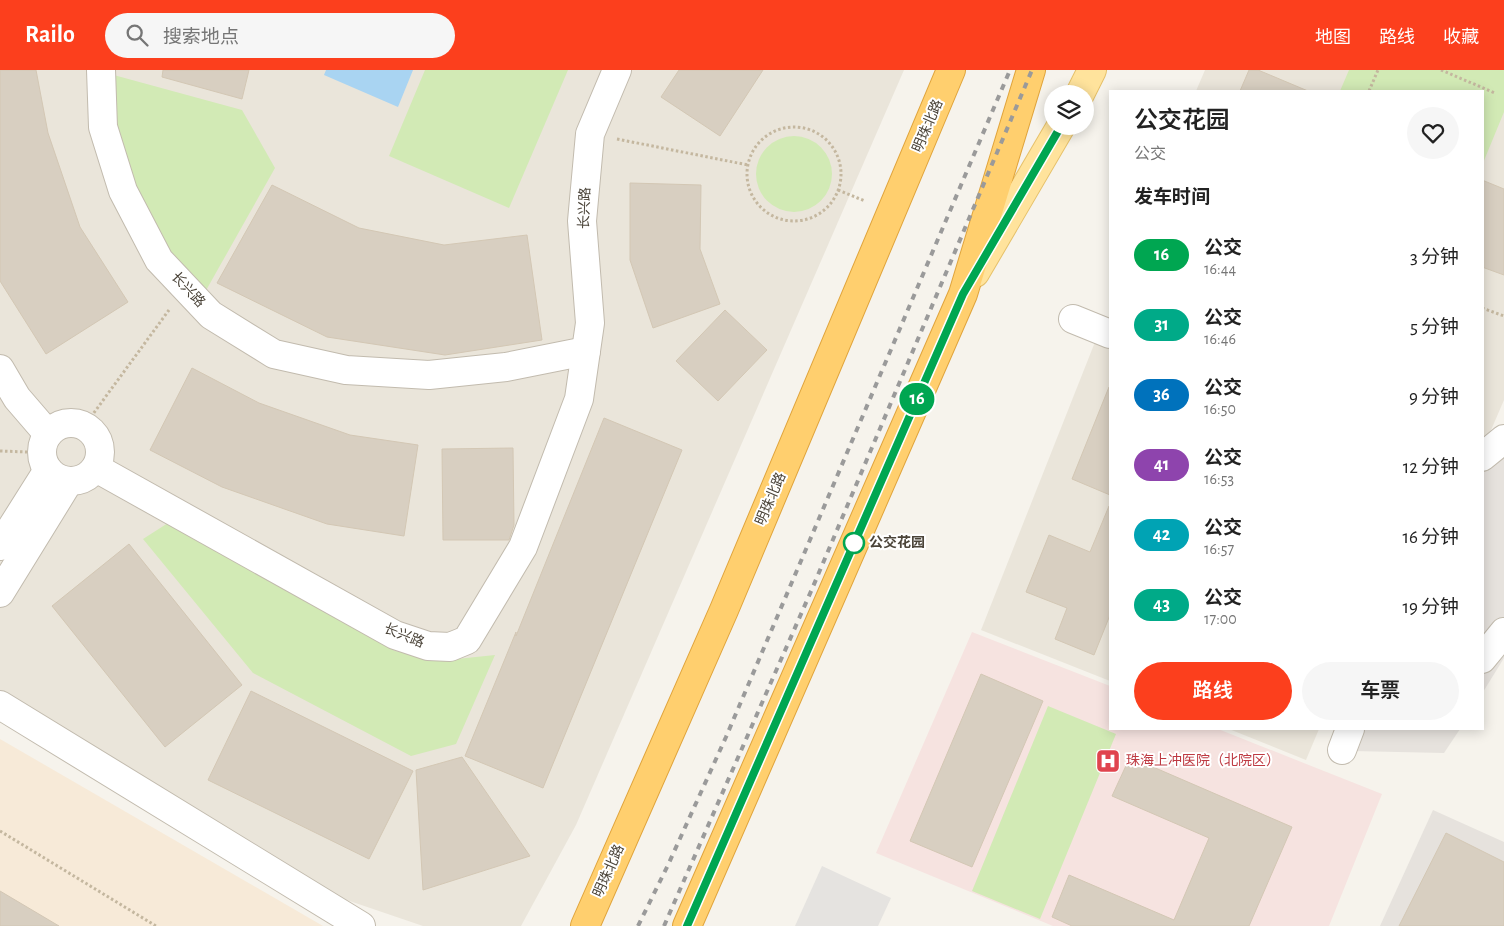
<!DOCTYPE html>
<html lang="zh">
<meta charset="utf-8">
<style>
body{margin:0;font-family:"Alegreya Sans","Noto Sans SC",sans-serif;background:#f6f6f6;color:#222;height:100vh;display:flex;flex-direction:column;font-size:19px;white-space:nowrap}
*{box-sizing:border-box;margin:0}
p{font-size:16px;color:#767676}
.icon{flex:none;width:28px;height:28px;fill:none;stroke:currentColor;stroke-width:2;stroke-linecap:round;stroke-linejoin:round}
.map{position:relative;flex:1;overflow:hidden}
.sheet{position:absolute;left:1109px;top:20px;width:375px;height:640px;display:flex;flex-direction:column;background:#fff;border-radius:0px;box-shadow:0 2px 12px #0003}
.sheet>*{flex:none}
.badge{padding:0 10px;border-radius:16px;font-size:18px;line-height:32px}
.controls{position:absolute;left:1044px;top:15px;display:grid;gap:10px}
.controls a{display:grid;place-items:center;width:50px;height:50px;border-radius:50%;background:#fff;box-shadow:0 2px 12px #0003;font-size:25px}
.map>.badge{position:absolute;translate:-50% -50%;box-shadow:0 0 0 2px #fff}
h2{padding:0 25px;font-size:19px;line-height:45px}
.round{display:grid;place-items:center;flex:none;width:52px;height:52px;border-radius:26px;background:#f6f6f6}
.overview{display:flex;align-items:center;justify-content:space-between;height:85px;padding:0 25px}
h1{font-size:24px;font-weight:600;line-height:38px}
.cta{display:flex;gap:10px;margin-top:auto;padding:10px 25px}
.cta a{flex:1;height:58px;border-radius:30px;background:#fc3f1d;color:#fff;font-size:20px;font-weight:600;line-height:58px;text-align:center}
.cta a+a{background:#f6f6f6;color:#222}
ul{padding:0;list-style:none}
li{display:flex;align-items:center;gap:15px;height:70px;padding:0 25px}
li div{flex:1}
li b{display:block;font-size:19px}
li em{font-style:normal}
li .badge{min-width:55px;font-weight:700;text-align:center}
header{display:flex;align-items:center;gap:30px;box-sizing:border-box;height:70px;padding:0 25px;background:#fc3f1d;color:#fff}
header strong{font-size:24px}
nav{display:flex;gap:28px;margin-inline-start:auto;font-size:18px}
.search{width:350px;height:45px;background:#f6f6f6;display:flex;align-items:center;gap:12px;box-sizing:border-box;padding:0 18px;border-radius:28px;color:#767676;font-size:19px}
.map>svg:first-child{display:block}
.residential{fill:#eae5da}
.commercial{fill:#f7ead8}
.industrial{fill:#e6e2dd}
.medical{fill:#f6e3e0}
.green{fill:#d2eab5}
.parking{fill:#e5e3e0}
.water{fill:#a9d4f2}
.building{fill:#d8cfc1;stroke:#d3c7b4}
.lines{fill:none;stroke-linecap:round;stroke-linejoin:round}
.minor-casing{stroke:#c2bbae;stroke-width:30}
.major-casing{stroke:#e6c16a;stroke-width:30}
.highway-casing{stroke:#e0a43c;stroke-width:30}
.path{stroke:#c4b79f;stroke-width:3;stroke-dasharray:2.5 2.5;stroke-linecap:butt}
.minor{stroke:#fff;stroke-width:28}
.major{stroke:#ffe39c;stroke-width:28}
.highway{stroke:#ffcf6e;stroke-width:28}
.rail{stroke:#9a9a9a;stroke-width:4;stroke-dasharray:6 6;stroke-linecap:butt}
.line-casing{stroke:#fff;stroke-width:11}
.line{stroke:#00a651;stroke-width:8}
.stop-dot{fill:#fff;stroke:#00a651;stroke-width:2.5}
.labels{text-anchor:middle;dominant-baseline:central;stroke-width:4;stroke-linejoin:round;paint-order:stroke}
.street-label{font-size:14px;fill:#4b4439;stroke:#fff}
.stop-label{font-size:14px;font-weight:bold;fill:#4b4439;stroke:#fff;text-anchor:start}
.health-label{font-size:14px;fill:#be3a42;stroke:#fff;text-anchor:start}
</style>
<header>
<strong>Railo</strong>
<div class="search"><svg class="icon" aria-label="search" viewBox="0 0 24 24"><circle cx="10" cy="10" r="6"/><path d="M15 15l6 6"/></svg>搜索地点</div>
<nav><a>地图</a><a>路线</a><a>收藏</a></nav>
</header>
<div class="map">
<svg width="1504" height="856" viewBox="0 0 1504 856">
<rect width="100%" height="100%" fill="#f6f3ec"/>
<!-- residential -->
<g class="residential">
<path d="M 0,0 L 904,0 L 576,755 L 521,856 L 423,856 L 329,824 L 0,639 Z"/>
<path d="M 1205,0 L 1504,0 L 1504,330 L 1485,374 L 1483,375 L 1482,21 L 1196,21 Z"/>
<path d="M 1095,272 L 1110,278 L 1110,611 L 981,560 Z"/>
<path d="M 1229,659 L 1319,659 L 1306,690 Z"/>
</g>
<!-- commercial -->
<path class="commercial" d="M 0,669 L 323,856 L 0,856 Z"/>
<!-- industrial -->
<g class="industrial">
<path d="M 1504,386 L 1504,588 L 1483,622 L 1483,401 Z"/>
<path d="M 1360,659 L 1460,659 L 1444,683 L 1352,681 Z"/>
<path d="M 1433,740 L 1504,772 L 1504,856 L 1380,856 Z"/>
</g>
<!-- medical -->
<path class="medical" d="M 972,562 L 1110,616 L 1110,659 L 1218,659 L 1382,724 L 1329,856 L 1053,856 L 876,783 Z"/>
<!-- green -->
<g class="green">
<path d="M 425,0 L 568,0 L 509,138 L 389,86 Z"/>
<path d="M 1349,0 L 1504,0 L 1504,42 L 1483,93 L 1482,21 L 1340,21 Z"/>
<path d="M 110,4 L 242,40 L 275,98 L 204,224 L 163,176 L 135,119 L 112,54 Z"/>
<circle cx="794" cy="104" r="38"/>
<path d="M 168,453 L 395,581 L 447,590 L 495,585 L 456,674 L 411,686 L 253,603 L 143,469 Z"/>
<path d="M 1048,636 L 1116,664 L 1040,849 L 972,821 Z"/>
</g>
<!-- parking -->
<path class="parking" d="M 822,796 L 891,828 L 878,856 L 795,856 Z"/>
<!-- water -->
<path class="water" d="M 326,0 L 413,0 L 398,37 L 324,5 Z"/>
<!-- building -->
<g class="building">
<path d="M 0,0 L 36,0 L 48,63 L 80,157 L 128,232 L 46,284 L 0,211 Z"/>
<path d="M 163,0 L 249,0 L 242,29 L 162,7 Z"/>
<path d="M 679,0 L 763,0 L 720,66 L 661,27 Z"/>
<path d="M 1249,0 L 1258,0 L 1308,21 L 1240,21 Z"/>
<path d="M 1482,110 L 1504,119 L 1504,205 L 1482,197 Z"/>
<path d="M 630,113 L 701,115 L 700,179 L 720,234 L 653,258 L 630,190 Z"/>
<path d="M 272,115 L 359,158 L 444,175 L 527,165 L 542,270 L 445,285 L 327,267 L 217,213 Z"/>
<path d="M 725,240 L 767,280 L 718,331 L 676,291 Z"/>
<path d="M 192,298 L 259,333 L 350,365 L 418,375 L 404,466 L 327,454 L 222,417 L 150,380 Z"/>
<path d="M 1109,317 L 1110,318 L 1110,425 L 1072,409 Z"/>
<path d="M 604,348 L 682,380 L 543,718 L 465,686 L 516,562 L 516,566 Z"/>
<path d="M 513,378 L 514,455 L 509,470 L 443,470 L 442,379 Z"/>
<path d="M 1109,436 L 1110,436 L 1110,545 L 1094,585 L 1055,569 L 1067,538 L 1026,522 L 1049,465 L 1090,482 Z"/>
<path d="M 129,474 L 242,615 L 165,677 L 52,536 Z"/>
<path d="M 981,604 L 1043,631 L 972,797 L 910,771 Z"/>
<path d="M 251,621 L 413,701 L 369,789 L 208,710 Z"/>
<path d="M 462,687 L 530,786 L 423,820 L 416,700 Z"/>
<path d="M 1130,687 L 1292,757 L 1249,856 L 1072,856 L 1052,847 L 1069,805 L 1174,850 L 1209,768 L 1112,726 Z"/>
<path d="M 1446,763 L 1504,792 L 1504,856 L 1399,856 Z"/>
<path d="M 0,821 L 59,856 L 0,856 Z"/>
</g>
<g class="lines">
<defs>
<g id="minor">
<path d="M 101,0 L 103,57 L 123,121 L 159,190 L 211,245 L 274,284 L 346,300 L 429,305 L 506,297 L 586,281"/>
<path d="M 1073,249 L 1110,264"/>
<path d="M 0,299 L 17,328 L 48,364"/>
<circle cx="71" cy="382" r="29"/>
<path d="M 1482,387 L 1504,369"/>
<path d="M 96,398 L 395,565 L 428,576 L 450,577 L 467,570 L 523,477 L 579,329 L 590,253 L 582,151 L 590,64 L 617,0"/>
<path d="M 0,476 L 48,400"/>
<path d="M 0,523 L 69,411"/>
<path d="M 1482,589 L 1504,562"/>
<path d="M 0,635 L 361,856"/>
<path d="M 1342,680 L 1350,659"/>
</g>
<g id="major">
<path d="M 1080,24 L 1092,0"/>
<path d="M 975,203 L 1061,56"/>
</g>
<g id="highway">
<path d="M 585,856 L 724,540 L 951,0"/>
<path d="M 687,856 L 963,224 L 1031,0"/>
</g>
</defs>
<!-- minor casing -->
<use href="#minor" class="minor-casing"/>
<!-- major casing -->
<use href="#major" class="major-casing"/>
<!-- highway casing -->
<use href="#highway" class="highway-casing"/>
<!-- path -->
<g class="path">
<path d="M 1441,0 L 1495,23"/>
<path d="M 1369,21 L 1378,0"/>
<circle cx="794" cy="104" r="47"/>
<path d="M 617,69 L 748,95"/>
<path d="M 838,120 L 865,131"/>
<path d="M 1482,238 L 1504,246"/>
<path d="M 85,355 L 169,240"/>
<path d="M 0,381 L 27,382"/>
<path d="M 0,761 L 156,856"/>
</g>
<!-- minor -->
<use href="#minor" class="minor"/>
<!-- major -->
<use href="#major" class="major"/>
<!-- highway -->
<use href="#highway" class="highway"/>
<!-- rail -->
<g class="rail">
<path d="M 638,856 L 668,795 L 726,667 L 1010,0"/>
<path d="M 664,856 L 812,519 L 1032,0"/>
</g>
</g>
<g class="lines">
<defs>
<path id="line" d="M 687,856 L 963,224 L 1061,56"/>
</defs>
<!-- line casing -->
<use href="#line" class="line-casing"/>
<!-- line -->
<use href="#line" class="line"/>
</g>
<!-- icons -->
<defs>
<symbol id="hospital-square" viewBox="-11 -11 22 22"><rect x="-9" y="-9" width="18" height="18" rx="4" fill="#e0444e" stroke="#fff"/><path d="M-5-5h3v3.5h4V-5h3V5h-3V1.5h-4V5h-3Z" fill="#fff"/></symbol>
</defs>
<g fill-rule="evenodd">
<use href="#hospital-square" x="1094" y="677" width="28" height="28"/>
</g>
<!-- markers -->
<circle class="stop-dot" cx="854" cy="473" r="10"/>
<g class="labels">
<!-- street labels -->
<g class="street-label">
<text transform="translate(928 56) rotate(-67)">明珠北路</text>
<text transform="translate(585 138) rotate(-88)">长兴路</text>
<text transform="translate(188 220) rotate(47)">长兴路</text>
<text transform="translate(771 429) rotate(-67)">明珠北路</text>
<text transform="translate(404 566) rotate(22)">长兴路</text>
<text transform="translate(609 801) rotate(-66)">明珠北路</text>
</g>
<!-- stop labels -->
<g class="stop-label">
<text x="869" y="473">公交花园</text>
</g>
<!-- health labels -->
<g class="health-label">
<text x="1126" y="691">珠海上冲医院（北院区）</text>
</g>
</g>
</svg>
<div class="controls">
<a><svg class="icon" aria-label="layers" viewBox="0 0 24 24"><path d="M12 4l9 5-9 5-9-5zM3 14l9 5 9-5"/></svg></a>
</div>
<b class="badge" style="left:917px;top:329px;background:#00a651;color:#fff">16</b>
<section class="sheet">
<div class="overview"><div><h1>公交花园</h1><p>公交</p></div><a class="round"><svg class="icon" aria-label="heart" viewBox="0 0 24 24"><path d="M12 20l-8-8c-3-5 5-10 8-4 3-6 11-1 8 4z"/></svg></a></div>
<h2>发车时间</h2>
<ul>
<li><span class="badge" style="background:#00a651;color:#fff">16</span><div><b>公交</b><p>16:44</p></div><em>3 分钟</em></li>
<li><span class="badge" style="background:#0a8;color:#fff">31</span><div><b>公交</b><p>16:46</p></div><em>5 分钟</em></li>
<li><span class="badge" style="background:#0072bc;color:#fff">36</span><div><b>公交</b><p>16:50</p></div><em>9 分钟</em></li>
<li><span class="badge" style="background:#8e44ad;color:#fff">41</span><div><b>公交</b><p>16:53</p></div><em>12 分钟</em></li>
<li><span class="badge" style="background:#00a3b4;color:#fff">42</span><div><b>公交</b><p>16:57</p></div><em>16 分钟</em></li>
<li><span class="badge" style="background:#0a8;color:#fff">43</span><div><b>公交</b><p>17:00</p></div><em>19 分钟</em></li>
</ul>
<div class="cta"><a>路线</a><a>车票</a></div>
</section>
</div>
